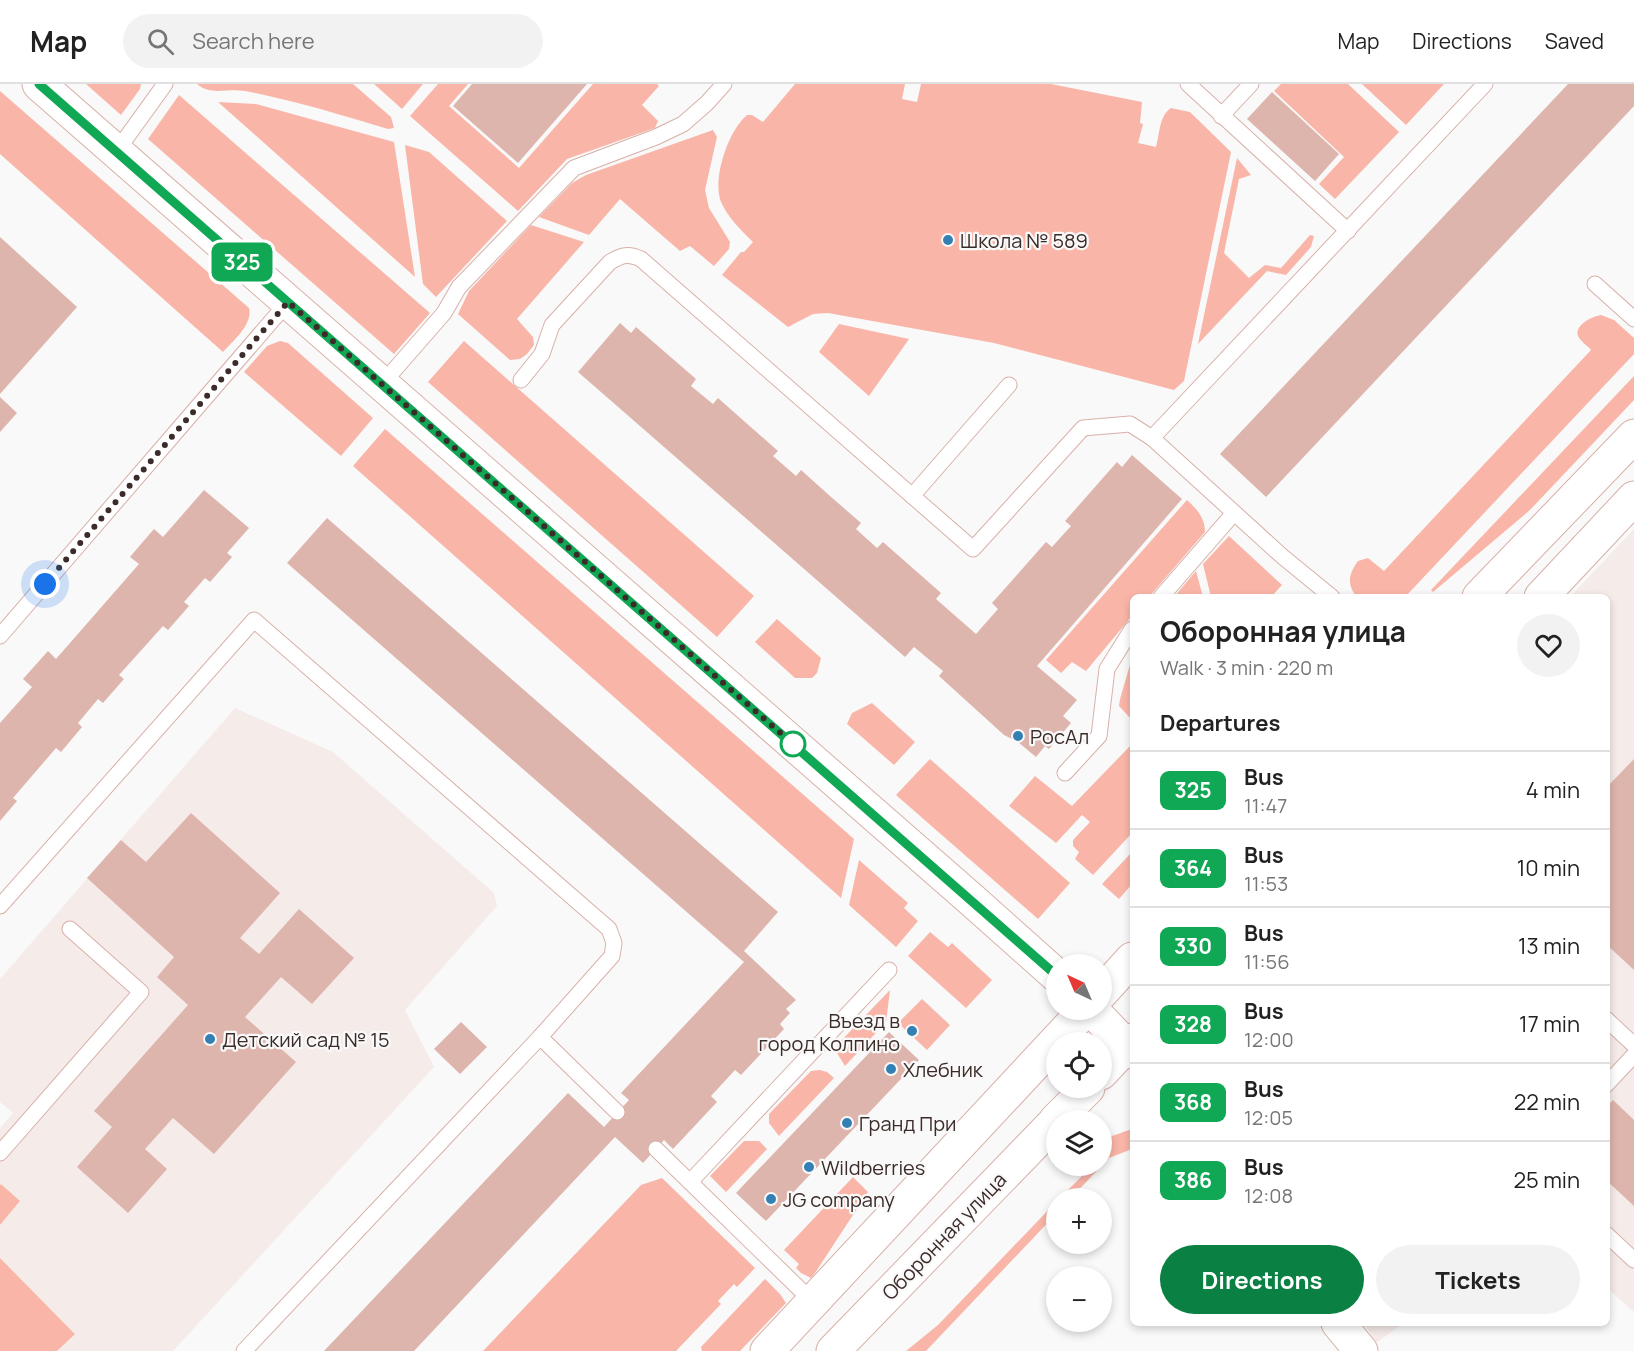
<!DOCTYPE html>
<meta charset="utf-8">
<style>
body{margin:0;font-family:Manrope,sans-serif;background:#f2f2f2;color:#222;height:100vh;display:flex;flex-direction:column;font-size:22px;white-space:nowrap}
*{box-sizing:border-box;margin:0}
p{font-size:20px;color:#767676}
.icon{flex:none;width:33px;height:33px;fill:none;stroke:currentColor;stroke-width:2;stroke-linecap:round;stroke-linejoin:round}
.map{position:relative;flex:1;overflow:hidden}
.side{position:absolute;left:1130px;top:510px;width:480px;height:732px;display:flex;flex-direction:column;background:#fff;border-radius:9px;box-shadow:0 3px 9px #0003}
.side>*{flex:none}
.badge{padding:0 12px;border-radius:9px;font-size:21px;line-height:39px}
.needle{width:39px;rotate:316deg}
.controls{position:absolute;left:1046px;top:870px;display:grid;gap:12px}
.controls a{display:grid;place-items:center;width:66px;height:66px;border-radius:50%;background:#fff;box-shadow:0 3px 9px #0003;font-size:30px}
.you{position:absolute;width:30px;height:30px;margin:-15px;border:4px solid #fff;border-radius:50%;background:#1a73e8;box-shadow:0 0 0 9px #1a73e833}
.map>.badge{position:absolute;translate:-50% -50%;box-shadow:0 0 0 3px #fff}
h2{padding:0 30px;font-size:22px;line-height:54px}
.round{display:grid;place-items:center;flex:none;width:63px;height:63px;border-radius:32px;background:#f2f2f2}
.summary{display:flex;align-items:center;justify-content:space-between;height:102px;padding:0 30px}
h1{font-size:28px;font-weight:700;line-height:45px}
.cta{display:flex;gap:12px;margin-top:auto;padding:12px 30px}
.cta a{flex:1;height:69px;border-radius:36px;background:#0b8043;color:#fff;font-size:24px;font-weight:700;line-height:69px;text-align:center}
.cta a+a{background:#f2f2f2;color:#222}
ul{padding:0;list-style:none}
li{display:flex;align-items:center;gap:18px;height:78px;padding:0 30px;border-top:2px solid #e0e0e0}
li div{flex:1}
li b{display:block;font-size:22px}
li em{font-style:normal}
li .badge{min-width:66px;font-weight:700;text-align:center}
header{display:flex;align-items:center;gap:36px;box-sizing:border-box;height:84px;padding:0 30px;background:#fff;border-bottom:2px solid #e0e0e0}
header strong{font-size:28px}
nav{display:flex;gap:33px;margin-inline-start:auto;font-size:21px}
.search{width:420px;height:54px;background:#f2f2f2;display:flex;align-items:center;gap:15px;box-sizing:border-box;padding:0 21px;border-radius:33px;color:#767676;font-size:22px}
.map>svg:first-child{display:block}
.built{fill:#f5ebe8}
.green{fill:#f9b6a8}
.building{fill:#deb5ad}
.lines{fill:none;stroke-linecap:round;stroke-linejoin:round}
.lane-casing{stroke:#d8b0a8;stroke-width:17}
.secondary-casing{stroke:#d8b0a8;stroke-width:35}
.primary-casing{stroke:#d8b0a8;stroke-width:35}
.lane{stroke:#fff;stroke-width:15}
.secondary{stroke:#fff;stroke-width:33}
.primary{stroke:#fff;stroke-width:33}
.line-casing{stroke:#fff;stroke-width:14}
.line{stroke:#10a855;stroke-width:9}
.walk{stroke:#3c2c29;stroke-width:6;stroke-dasharray:0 10.8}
.poi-dot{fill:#3480b3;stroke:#f9f9f9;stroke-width:2}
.stop-dot{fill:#fff;stroke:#10a855;stroke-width:3}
.labels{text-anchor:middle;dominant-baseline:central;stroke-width:4.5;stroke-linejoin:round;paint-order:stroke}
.poi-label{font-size:20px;fill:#3c2c29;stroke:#f9f9f9;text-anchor:start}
.street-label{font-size:20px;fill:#3c2c29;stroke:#f9f9f9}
</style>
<header>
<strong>Map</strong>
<div class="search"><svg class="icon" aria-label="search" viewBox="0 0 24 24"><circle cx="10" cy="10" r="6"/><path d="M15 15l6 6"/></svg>Search here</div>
<nav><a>Map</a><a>Directions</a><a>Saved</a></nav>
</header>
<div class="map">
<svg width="1634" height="1267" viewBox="0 0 1634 1267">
<rect width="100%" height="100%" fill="#f9f9f9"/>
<!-- built -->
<g class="built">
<path d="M 1634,445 L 1634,1228 L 1606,1203 L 1606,513 L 1570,513 Z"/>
<path d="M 235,624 L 333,668 L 494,809 L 497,822 L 405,926 L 434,983 L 173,1267 L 57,1267 L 75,1249 L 0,1174 L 0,1141 L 20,1117 L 0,1099 L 0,1044 L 13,1029 L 0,1018 L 0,895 Z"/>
<path d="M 1364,1239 L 1404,1239 L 1376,1259 Z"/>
</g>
<!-- green -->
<g class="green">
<path d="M 86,0 L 141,0 L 140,5 L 121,31 Z"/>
<path d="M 197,0 L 353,0 L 391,33 L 394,44 L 388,45 C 341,31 293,16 245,7 C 227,4 211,12 197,0 Z"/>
<path d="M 374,0 L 423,0 L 402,25 Z"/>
<path d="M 438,0 L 468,0 L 449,22 L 519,84 L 593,0 L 657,0 L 659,2 L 642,21 L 658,37 L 655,44 L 567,75 L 518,127 L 410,32 Z"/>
<path d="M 795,0 L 905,0 L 902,15 L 917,18 L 921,0 L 1051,0 L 1142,18 L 1140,39 L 1143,40 L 1138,59 L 1156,63 C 1160,49 1159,32 1171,24 L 1190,28 L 1231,68 L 1184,297 L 1174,306 L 994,259 L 828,229 L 813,230 L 788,243 L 722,191 L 741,168 L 744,168 L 753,158 C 741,146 728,134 721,118 C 712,95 728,47 747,31 L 752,31 L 763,38 Z"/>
<path d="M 1281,0 L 1348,0 L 1399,48 L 1335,115 L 1319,100 L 1344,73 L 1274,7 Z"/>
<path d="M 1362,0 L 1444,0 L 1406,41 Z"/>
<path d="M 0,7 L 249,224 C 253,240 234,256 223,268 L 0,70 Z"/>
<path d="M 179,11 L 430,229 L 394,270 L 148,55 Z"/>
<path d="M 218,18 L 256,20 L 394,58 L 415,193 Z"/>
<path d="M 713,46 L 717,53 L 705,106 L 709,124 L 730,158 L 729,165 L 714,182 L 690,162 L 680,167 L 620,115 L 589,151 L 539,133 L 572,99 L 586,91 Z"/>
<path d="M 405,61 L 429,68 L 507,137 L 436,213 L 423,200 Z"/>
<path d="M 1237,74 L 1251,91 L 1239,95 L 1224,169 L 1249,194 L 1265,181 L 1281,184 L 1310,151 L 1314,152 L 1311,163 L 1286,191 L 1267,187 L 1198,260 Z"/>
<path d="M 531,141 L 584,158 L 517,235 L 533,253 L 534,261 L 527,270 L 520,275 L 510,276 L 458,230 L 469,207 Z"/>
<path d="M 1601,231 L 1614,236 L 1634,254 L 1634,270 L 1405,513 L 1357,513 C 1346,501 1349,489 1358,477 L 1368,474 L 1384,487 L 1591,266 C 1588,262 1580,257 1578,252 C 1574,241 1593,232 1601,231 Z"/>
<path d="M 839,240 L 909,255 L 869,312 L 819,268 Z"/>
<path d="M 280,257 L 288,259 L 373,334 L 341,372 L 244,288 L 267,262 Z"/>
<path d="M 464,257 L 754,512 L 717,553 L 428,298 Z"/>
<path d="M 1634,292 L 1634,316 L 1530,426 L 1433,508 L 1431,506 Z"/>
<path d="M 385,345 L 854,755 L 841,814 L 353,382 Z"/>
<path d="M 1187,416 C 1197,425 1205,434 1205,448 L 1149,513 L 1132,513 L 1132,532 L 1086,587 L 1072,578 L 1061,589 L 1046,576 Z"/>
<path d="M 1229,452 L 1282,501 L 1271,513 L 1211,513 L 1203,480 Z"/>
<path d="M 1196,487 L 1203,513 L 1174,513 Z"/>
<path d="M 777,535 L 821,574 L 817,589 L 812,594 L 795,594 L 755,558 Z"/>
<path d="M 1132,574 L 1132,636 L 1119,622 L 1120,615 Z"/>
<path d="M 872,619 L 915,658 L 894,681 L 847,640 L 852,629 Z"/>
<path d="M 1132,660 L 1132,749 L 1093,791 L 1075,775 L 1079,768 L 1073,762 L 1073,756 L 1090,738 L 1082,731 L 1056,759 L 1009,722 L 1035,692 L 1072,722 Z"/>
<path d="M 930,675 L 1070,799 L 1038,835 L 896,711 Z"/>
<path d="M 1132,768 L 1132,800 L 1119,815 L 1102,800 Z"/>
<path d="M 859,776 L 908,819 L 904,824 L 918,837 L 896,863 L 849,821 Z"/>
<path d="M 930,848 L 948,863 L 952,859 L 992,896 L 966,924 L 908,872 Z"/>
<path d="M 890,906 L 886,938 L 845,982 L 837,969 L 837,961 Z"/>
<path d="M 922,915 L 950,941 L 927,966 L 898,939 Z"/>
<path d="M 820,986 L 827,988 L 834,994 L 779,1052 L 769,1039 L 769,1030 L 811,987 Z"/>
<path d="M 1129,1046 L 1132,1046 L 1132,1065 L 1109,1074 L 1071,1114 L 1060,1114 L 1092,1082 L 1101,1082 L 1101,1064 L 1112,1052 Z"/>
<path d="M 744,1057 L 759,1057 L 767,1065 L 726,1108 L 710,1092 Z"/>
<path d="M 853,1093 L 868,1108 L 815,1189 L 811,1194 L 801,1189 L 796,1184 L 799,1180 L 784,1166 Z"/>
<path d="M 662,1094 L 755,1184 L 737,1203 L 734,1200 L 718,1217 L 721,1220 L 676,1267 L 483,1267 L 641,1101 Z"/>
<path d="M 1,1100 L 20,1117 L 0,1141 L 0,1101 Z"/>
<path d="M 1056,1118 L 1056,1130 L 926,1267 L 906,1267 L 938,1241 Z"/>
<path d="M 0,1174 L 75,1250 L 57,1267 L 0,1267 Z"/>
<path d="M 765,1195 L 780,1210 L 786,1219 L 740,1267 L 702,1267 L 701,1263 Z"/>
</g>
<!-- building -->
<g class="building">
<path d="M 472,0 L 587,0 L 518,79 L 453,22 Z"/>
<path d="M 1568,0 L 1634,0 L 1634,22 L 1266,413 L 1220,370 Z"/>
<path d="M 1272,8 L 1339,70 L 1315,97 L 1247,35 Z"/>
<path d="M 0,153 L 77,223 L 0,310 Z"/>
<path d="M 620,239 L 631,249 L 636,243 L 696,295 L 691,302 L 713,320 L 718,314 L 778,367 L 773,372 L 796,392 L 801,386 L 830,412 L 861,439 L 856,445 L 877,464 L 883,458 L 941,509 L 936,515 L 976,550 L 998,525 L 992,519 L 1046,458 L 1052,463 L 1071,442 L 1065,437 L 1117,378 L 1122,383 L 1132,371 L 1182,415 L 1037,582 L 1077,616 L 1063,632 L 1071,639 L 1049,665 L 1045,662 L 1036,673 L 1018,658 L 1004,651 L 939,592 L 943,587 L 914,563 L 905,573 L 578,288 Z"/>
<path d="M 0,313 L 17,329 L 0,348 Z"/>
<path d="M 204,406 L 249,444 L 227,469 L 232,473 L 210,498 L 205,494 L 184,518 L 189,522 L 168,546 L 163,542 L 119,591 L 124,595 L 103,619 L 98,615 L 78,639 L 82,643 L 61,668 L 56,664 L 13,714 L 17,717 L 0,737 L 0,639 L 32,603 L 23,595 L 48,567 L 56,575 L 139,480 L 130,473 L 141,460 L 154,445 L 163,453 Z"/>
<path d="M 327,434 L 778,828 L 744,867 L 796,916 L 786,925 L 790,929 L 780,940 L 784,945 L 741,991 L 735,986 L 711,1012 L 717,1018 L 673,1065 L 664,1056 L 643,1079 L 615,1053 L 414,1267 L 324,1267 L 568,1009 L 604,1043 L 629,1016 L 621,1009 L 744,878 L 287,479 Z"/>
<path d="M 1634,675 L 1634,886 L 1606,860 L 1606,704 Z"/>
<path d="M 191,729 L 280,809 L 240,854 L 259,870 L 299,825 L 354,874 L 312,920 L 281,893 L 245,933 L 296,978 L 214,1070 L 173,1034 L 145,1065 L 167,1085 L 128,1129 L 77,1083 L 112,1043 L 94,1027 L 188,921 L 157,893 L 174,873 L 87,794 L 121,756 L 146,778 Z"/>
<path d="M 461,938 L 487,963 L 460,990 L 434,965 Z"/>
<path d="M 889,948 L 919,976 L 766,1137 L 736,1109 Z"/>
<path d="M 1613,1016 L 1634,1036 L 1634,1122 L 1606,1096 L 1606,1023 Z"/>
</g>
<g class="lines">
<defs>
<g id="lane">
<path d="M 1188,0 L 1348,147"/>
<path d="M 1221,32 L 1251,0"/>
<path d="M 116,68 L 165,0"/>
<path d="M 1595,200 L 1634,235"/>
<path d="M 521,296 L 542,270 L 552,241 L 610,178 C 622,171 628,169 641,175 L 973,465 L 1083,344 L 1130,340 L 1152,354 L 1283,473 L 1332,513"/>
<path d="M 382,300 L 444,229 L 459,203 L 574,84 L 656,53 L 683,40 L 707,19 L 724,0"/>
<path d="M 1152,354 L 1485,0"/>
<path d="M 912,412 L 1009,301"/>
<path d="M 1161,513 L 1234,429"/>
<path d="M 0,552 L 288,218"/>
<path d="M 1065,689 L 1099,652 L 1107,585 L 1132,545"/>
<path d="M 0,822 L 254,536 L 609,845 L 614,859 L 612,872 L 540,953 L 244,1267"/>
<path d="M 1606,935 L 1634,961"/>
<path d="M 540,953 L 617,1028"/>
<path d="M 1606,1001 L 1634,971"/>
<path d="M 656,1065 L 813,1218"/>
<path d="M 0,1069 L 141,908 L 70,845"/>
<path d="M 690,1098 L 889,886"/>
<path d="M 1606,1150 L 1634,1176"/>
</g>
<g id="secondary">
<path d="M 39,0 L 973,817 L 1056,891"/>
<path d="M 1092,926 L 1132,968"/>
<path d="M 1338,1239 L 1361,1267"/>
</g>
<g id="primary">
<path d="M 1479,513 L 1634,352"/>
<path d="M 1541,513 L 1634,414"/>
<path d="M 1101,909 L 1132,875"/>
<path d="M 1101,989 L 1132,956"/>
<path d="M 1056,1036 L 1088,1004"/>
<path d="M 767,1267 L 1085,926"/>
<path d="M 833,1267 L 1056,1037"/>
</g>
</defs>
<!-- lane casing -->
<use href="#lane" class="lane-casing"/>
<!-- secondary casing -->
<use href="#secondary" class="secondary-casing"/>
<!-- primary casing -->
<use href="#primary" class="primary-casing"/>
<!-- lane -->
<use href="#lane" class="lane"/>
<!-- secondary -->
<use href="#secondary" class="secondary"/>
<!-- primary -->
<use href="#primary" class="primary"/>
</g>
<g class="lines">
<defs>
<path id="line" d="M 39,0 L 1056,891"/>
</defs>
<!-- line casing -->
<use href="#line" class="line-casing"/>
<!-- line -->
<use href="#line" class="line"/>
<!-- walk -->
<path class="walk" d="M 45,500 L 288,218 L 793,660"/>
</g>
<!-- markers -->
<g class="poi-dot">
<circle cx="948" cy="156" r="6"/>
<circle cx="1018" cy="652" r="6"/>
<circle cx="912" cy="947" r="6"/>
<circle cx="210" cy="955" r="6"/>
<circle cx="891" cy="985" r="6"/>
<circle cx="847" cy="1039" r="6"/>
<circle cx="809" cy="1083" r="6"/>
<circle cx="771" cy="1115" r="6"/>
</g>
<circle class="stop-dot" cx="793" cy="660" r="12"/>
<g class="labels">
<!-- poi labels -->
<g class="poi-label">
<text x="960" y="156">Школа № 589</text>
<text x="1030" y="652">РосАл</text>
<text x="900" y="936" text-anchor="end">Въезд в<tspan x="900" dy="23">город Колпино</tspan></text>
<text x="222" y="955">Детский сад № 15</text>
<text x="903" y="985">Хлебник</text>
<text x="859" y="1039">Гранд При</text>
<text x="821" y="1083">Wildberries</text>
<text x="783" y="1115">JG company</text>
</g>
<!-- street labels -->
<g class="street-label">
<text transform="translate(944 1152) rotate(-46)">Оборонная улица</text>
</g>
</g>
</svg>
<div class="controls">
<a><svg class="needle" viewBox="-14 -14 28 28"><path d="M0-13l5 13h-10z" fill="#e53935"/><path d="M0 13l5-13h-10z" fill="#767676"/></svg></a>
<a><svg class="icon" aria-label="locate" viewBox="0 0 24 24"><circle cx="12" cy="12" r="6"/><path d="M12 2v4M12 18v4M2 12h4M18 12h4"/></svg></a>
<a><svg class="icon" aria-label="layers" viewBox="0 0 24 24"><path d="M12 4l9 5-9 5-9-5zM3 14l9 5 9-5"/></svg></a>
<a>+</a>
<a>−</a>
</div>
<div class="you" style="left:45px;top:500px"></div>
<b class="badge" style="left:242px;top:178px;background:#10a855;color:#fff">325</b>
<section class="side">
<div class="summary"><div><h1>Оборонная улица</h1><p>Walk · 3 min · 220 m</p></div><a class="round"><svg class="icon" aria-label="heart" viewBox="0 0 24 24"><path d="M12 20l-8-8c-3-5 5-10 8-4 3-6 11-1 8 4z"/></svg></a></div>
<h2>Departures</h2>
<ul>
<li><span class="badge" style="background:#10a855;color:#fff">325</span><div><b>Bus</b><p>11:47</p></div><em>4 min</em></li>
<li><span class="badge" style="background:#10a855;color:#fff">364</span><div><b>Bus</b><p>11:53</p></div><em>10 min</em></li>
<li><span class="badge" style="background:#10a855;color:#fff">330</span><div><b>Bus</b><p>11:56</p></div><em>13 min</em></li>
<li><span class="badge" style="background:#10a855;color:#fff">328</span><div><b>Bus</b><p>12:00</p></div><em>17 min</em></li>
<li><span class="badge" style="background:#10a855;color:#fff">368</span><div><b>Bus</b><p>12:05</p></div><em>22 min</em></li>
<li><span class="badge" style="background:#10a855;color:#fff">386</span><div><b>Bus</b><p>12:08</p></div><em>25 min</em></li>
</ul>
<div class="cta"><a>Directions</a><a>Tickets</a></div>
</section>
</div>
